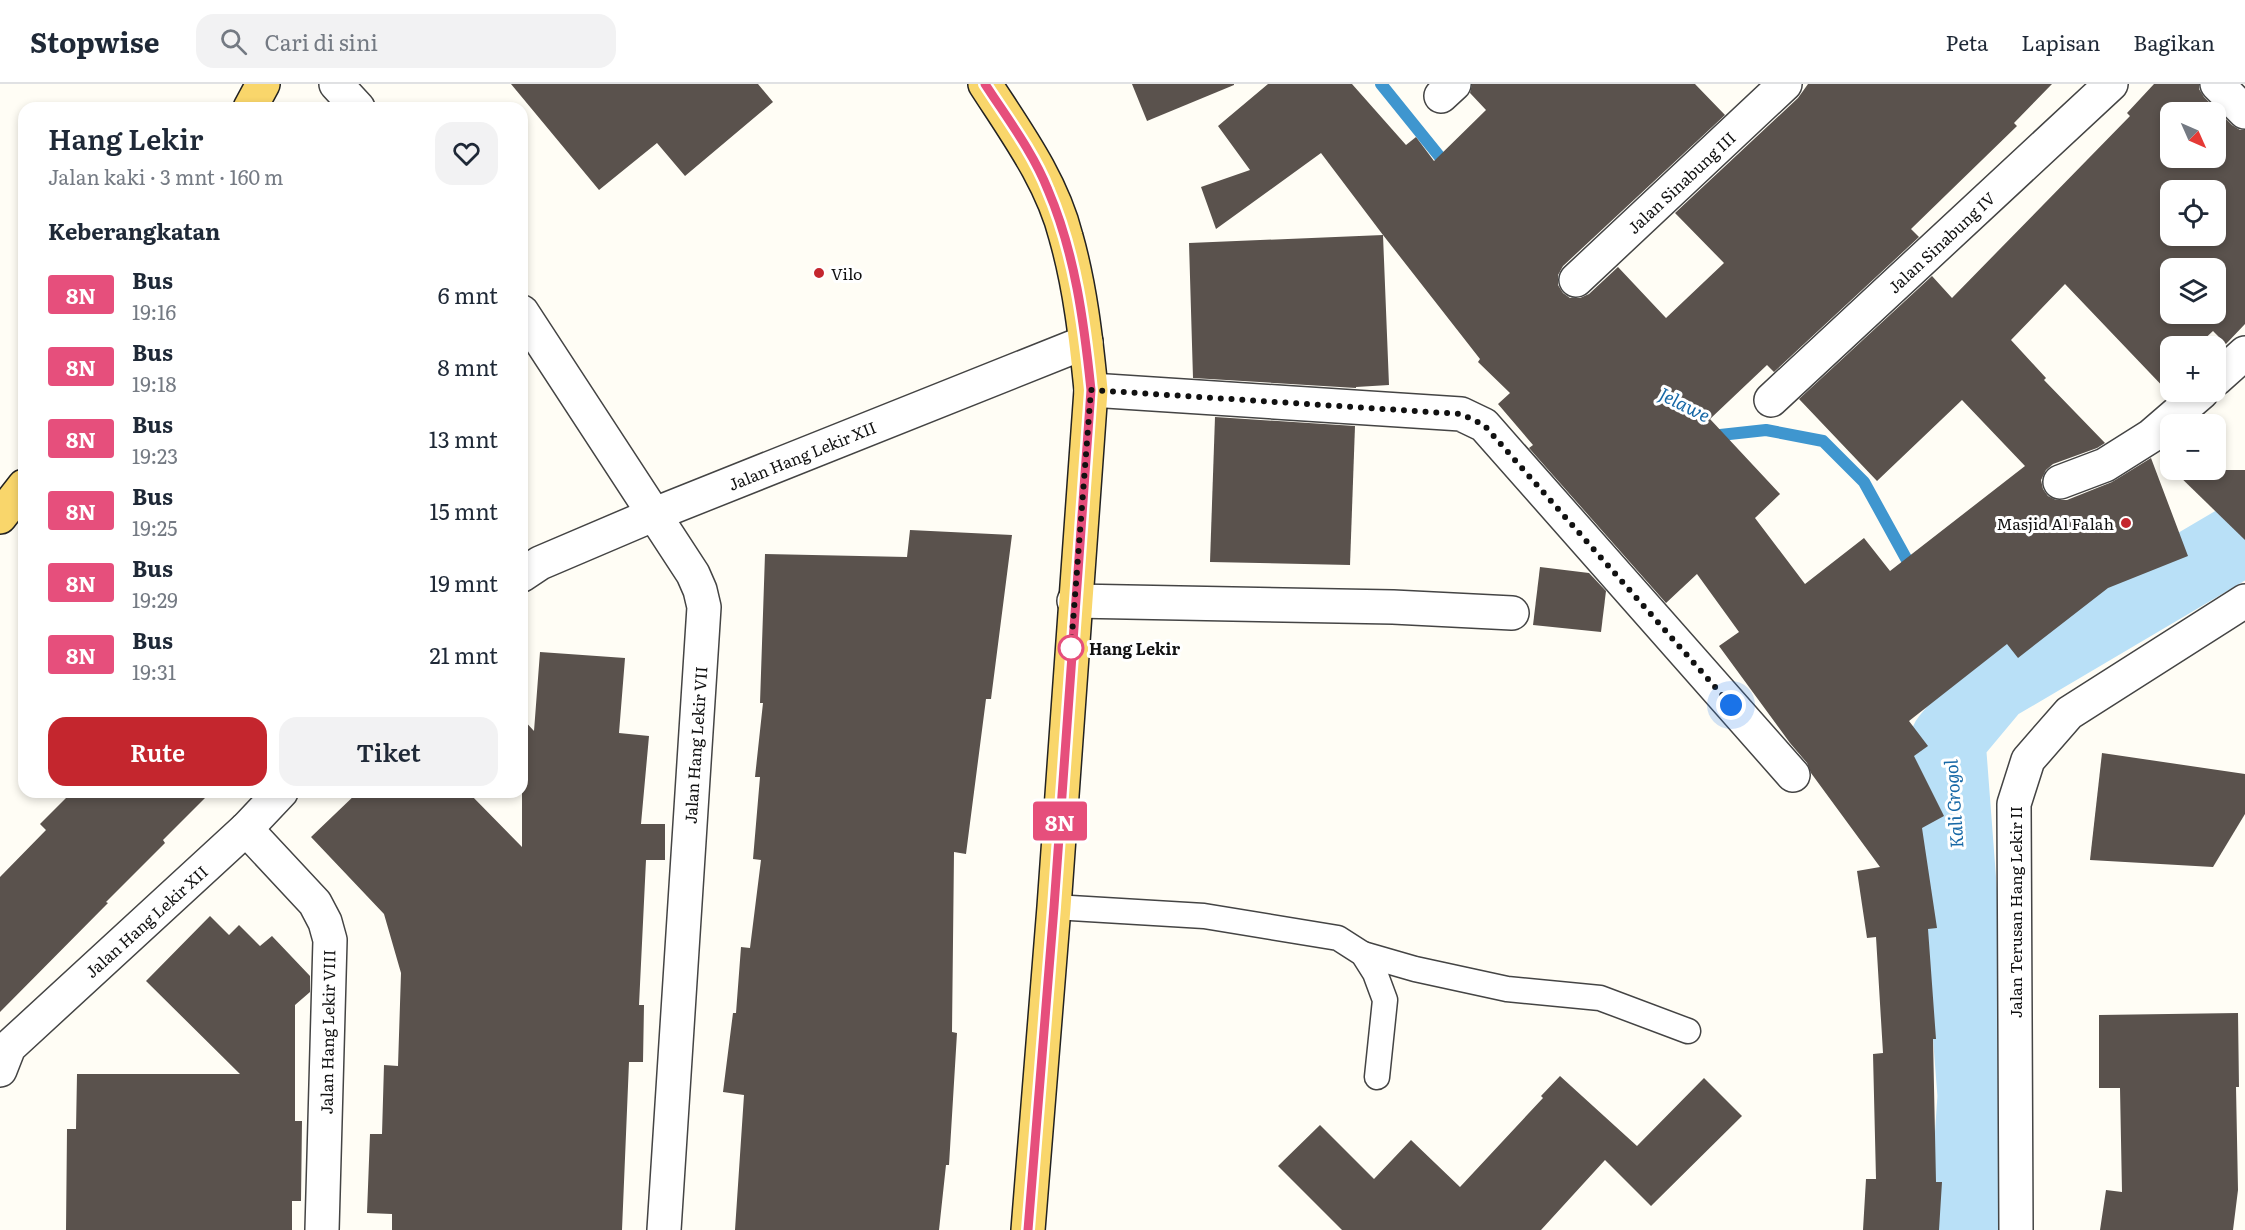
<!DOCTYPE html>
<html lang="id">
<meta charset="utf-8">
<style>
body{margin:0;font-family:Literata,serif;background:#f2f2f3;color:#1f2937;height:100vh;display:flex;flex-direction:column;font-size:22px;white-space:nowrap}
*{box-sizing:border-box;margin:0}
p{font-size:20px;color:#747a83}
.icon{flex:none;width:33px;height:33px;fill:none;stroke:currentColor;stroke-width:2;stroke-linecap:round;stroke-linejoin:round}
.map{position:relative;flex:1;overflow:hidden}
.sheet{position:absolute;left:18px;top:18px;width:510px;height:696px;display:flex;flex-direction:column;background:#fff;border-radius:18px;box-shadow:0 3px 9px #0003}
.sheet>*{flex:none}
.badge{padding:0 12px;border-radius:4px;font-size:21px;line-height:39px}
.needle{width:39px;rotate:135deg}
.fabs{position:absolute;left:2160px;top:18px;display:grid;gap:12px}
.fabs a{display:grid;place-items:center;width:66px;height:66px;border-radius:12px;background:#fff;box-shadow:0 3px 9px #0003;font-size:30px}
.you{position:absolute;width:30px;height:30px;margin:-15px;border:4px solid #fff;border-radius:50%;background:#1a73e8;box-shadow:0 0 0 9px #1a73e833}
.map>.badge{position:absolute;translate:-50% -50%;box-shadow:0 0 0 3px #fff}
h2{padding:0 30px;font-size:22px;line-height:54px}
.round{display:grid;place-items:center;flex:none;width:63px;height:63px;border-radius:18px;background:#f2f2f3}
.headline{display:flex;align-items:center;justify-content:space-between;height:102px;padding:0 30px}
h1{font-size:28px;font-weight:600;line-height:45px}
.primary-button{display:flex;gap:12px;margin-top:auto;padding:12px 30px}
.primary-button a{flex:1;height:69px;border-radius:18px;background:#c4262e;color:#fff;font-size:24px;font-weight:600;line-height:69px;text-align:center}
.primary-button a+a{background:#f2f2f3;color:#1f2937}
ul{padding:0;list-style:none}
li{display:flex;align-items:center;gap:18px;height:72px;padding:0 30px}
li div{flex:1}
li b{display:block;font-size:22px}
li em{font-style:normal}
li .badge{min-width:66px;font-weight:700;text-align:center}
header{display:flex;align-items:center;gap:36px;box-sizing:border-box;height:84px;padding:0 30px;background:#fff;border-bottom:2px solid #e0e1e3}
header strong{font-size:28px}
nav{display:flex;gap:33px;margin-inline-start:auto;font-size:21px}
.search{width:420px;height:54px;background:#f2f2f3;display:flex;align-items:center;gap:15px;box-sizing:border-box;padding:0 21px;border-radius:18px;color:#747a83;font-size:22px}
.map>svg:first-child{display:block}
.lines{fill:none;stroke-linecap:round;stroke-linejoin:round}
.stream{stroke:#3f96cf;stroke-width:12}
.river{stroke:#b9e0f7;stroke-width:75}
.building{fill:#5a524d;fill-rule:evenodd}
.service-casing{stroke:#444;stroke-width:27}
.minor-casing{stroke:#444;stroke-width:36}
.primary-casing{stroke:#222;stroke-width:36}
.service{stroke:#fff;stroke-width:24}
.minor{stroke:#fff;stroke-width:33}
.primary{stroke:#f9d66b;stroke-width:33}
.line-casing{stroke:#fff;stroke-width:14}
.line{stroke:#e64f7c;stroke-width:9}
.walk{stroke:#111;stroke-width:6;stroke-dasharray:0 10.8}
.poi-dot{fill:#c4262e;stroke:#fff;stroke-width:2}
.stop-dot{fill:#fff;stroke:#e64f7c;stroke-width:3}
.labels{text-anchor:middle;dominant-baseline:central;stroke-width:6;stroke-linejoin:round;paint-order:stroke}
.street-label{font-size:16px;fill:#111;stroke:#fff}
.poi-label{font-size:16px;fill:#111;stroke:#fff;text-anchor:start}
.stop-label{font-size:16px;font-weight:bold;fill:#111;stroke:#fff;text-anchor:start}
.water-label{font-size:18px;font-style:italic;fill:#1768a6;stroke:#fff}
</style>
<header>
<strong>Stopwise</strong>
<div class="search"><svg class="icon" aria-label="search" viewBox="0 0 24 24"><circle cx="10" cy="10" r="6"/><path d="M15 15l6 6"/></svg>Cari di sini</div>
<nav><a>Peta</a><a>Lapisan</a><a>Bagikan</a></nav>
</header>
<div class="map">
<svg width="2245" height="1146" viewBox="0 0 2245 1146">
<rect width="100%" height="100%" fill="#fffdf5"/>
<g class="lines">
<!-- stream -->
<g class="stream">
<path d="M 1381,0 L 1448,83"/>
<path d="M 1711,352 L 1766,346 L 1823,357 L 1864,398 L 1913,487"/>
<path d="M 1971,570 L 1994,601"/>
</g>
<!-- river -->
<path class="river" d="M 1966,1146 L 1975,1012 L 1948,656 L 1994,601 L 2245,453"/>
</g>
<!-- building -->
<g class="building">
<path d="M 511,0 L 758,0 L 773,18 L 685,92 L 657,59 L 599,106 Z"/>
<path d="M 1132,0 L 1234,0 L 1234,1 L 1147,37 Z"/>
<path d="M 1268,0 L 1352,0 L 1406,61 L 1416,53 L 1434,77 L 1486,26 L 1470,9 L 1472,0 L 1695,0 L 1725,31 L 1563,182 L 1558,191 L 1558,201 L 1563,209 L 1570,214 L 1580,214 L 1589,210 L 1618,183 L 1666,234 L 1724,179 L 1675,129 L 1798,14 L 1808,0 L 2052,0 L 2014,39 L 2017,42 L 1911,145 L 1919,153 L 1774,288 L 1767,281 L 1710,335 L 1780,410 L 1755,434 L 1805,500 L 1864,454 L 1890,487 L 2025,382 L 1962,316 L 1877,397 L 1799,315 L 1932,192 L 1952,214 L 2130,32 L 2127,29 L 2154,0 L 2199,0 L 2199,5 L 2204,13 L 2232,41 L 2240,46 L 2245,46 L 2245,240 L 2226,260 L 2213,247 L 2197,262 L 2170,262 L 2170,310 L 2065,200 L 2011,256 L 2046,294 L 2044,296 L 2105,359 L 2097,364 L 2053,380 L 2046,386 L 2041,396 L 2043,405 L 2048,412 L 2056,416 L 2067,416 L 2112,398 L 2151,374 L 2188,472 L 2108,504 L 2018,574 L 2007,560 L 1909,637 L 1928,662 L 1914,672 L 1944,732 L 1922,744 L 1937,844 L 1928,845 L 1936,955 L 1933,955 L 1936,1098 L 1942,1098 L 1939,1146 L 1863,1146 L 1866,1095 L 1876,1095 L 1873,970 L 1883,969 L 1876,853 L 1867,854 L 1857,787 L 1880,783 L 1811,689 L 1807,679 L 1790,659 L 1719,562 L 1739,548 L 1697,490 L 1666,519 L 1529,364 L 1533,361 L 1498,320 L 1510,309 L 1478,278 L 1480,275 L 1383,151 L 1389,301 L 1356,303 L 1356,304 L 1193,294 L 1189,159 L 1383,151 L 1321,69 L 1216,145 L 1201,103 L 1250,86 L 1218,42 ZM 2170,28 L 2216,28 L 2216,74 L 2170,74 ZM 2170,106 L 2216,106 L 2216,152 L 2170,152 ZM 2170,184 L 2216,184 L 2216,230 L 2170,230 Z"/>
<path d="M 1215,333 L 1355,342 L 1350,481 L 1210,478 Z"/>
<path d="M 2173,386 L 2245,386 L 2245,456 Z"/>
<path d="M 910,446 L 1012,451 L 991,615 L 986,615 L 966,770 L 954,768 L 952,948 L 957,949 L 949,1081 L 946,1081 L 939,1146 L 735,1146 L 744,1011 L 723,1008 L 733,929 L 736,929 L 741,863 L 750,864 L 761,776 L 753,775 L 760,693 L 755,693 L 763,619 L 760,619 L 765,470 L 907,473 Z"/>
<path d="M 1540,483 L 1589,489 L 1606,507 L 1601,548 L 1533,541 Z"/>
<path d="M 540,568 L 625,574 L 619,649 L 649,652 L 641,740 L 665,740 L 665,776 L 646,776 L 639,921 L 644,921 L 643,978 L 629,978 L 622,1146 L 392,1146 L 392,1130 L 367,1129 L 370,1050 L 382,1050 L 384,981 L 398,982 L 401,889 L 384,830 L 311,753 L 358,708 L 468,708 L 522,763 L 522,634 L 534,647 Z"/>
<path d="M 2102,669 L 2245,690 L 2245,730 L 2213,783 L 2090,776 Z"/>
<path d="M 72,708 L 211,708 L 163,756 L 165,759 L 106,818 L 108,819 L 0,928 L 0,793 L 46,746 L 40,740 Z"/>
<path d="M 210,832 L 229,851 L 239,841 L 260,862 L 272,852 L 310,892 L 310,908 L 295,921 L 295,1037 L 302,1037 L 301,1117 L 292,1117 L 292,1146 L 66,1146 L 67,1045 L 76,1045 L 77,990 L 240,990 L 146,897 Z"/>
<path d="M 2238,929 L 2239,1003 L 2236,1003 L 2238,1106 L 2233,1146 L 2100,1146 L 2106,1106 L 2122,1108 L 2120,1004 L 2099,1004 L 2099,931 Z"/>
<path d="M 1560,992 L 1637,1062 L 1704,994 L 1742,1032 L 1651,1122 L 1605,1076 L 1541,1146 L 1342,1146 L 1278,1082 L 1320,1041 L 1374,1095 L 1411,1056 L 1460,1103 L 1543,1014 L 1541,1012 Z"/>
</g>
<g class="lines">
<defs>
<g id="service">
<path d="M 1054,823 L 1204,832 L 1338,854 L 1363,870 L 1375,889 L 1385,916 L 1377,993"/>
<path d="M 1363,870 L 1415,885 L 1507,905 L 1600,914 L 1688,947"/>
</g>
<g id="minor">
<path d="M 336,0 L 358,24"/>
<path d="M 2217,0 L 2245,28"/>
<path d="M 1441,12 L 1454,0"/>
<path d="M 1576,196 L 1785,0"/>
<path d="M 522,228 L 693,490 L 700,506 L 704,523 L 664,1146"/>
<path d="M 2216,295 L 2245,269"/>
<path d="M 1091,306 L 1461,330 L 1484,341 L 1793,691"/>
<path d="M 1771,316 L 2111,0"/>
<path d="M 2060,398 L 2105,381 L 2151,352 L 2202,308"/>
<path d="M 522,491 L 540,479 L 655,430 L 1086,258"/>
<path d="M 1074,517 L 1393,523 L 1512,529"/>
<path d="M 246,745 L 315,819 L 325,838 L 330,856 L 322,1146"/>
<path d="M 0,986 L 9,963 L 246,745 L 281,708"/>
<path d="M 2016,1146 L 2014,720 L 2028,676 L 2069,629 L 2245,517"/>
</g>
<g id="primary">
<path d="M 985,0 C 1016,48 1052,97 1066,153 C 1080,202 1086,255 1091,306 L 1054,823 L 1028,1146"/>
<path d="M 250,24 L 263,0"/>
<path d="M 0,433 L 24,402"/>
</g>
</defs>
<!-- service casing -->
<use href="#service" class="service-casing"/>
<!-- minor casing -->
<use href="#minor" class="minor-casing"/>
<!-- primary casing -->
<use href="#primary" class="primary-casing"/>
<!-- service -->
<use href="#service" class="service"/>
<!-- minor -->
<use href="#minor" class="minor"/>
<!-- primary -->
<use href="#primary" class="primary"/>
</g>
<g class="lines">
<defs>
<path id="line" d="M 985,0 C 1007,34 1033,68 1048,106 C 1075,169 1084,238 1091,306 L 1054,823 L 1028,1146"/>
</defs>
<!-- line casing -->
<use href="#line" class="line-casing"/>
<!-- line -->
<use href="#line" class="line"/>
<!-- walk -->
<path class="walk" d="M 1071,564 L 1091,306 L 1461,330 L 1484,341 L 1731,621"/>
</g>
<!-- markers -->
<g class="poi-dot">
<circle cx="819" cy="189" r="6"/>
<circle cx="2126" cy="439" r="6"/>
</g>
<circle class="stop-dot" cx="1071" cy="564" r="12"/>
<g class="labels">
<!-- street labels -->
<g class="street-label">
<text transform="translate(1681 98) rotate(-43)">Jalan Sinabung III</text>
<text transform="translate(1941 158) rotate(-43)">Jalan Sinabung IV</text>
<text transform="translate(802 371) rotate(-22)">Jalan Hang Lekir XII</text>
<text transform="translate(695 661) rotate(-86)">Jalan Hang Lekir VII</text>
<text transform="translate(2015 828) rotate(-90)">Jalan Terusan Hang Lekir II</text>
<text transform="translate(146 837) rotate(-42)">Jalan Hang Lekir XII</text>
<text transform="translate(327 948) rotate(-89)">Jalan Hang Lekir VIII</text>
</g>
<!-- poi labels -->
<g class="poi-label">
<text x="831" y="189">Vilo</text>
<text x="2114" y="439" text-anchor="end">Masjid Al Falah</text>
</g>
<!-- stop labels -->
<g class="stop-label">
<text x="1089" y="564">Hang Lekir</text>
</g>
<!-- water labels -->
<g class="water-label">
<text transform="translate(1685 320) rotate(27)">Jelawe</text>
<text transform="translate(1953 720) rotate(-94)">Kali Grogol</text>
</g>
</g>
</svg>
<div class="fabs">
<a><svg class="needle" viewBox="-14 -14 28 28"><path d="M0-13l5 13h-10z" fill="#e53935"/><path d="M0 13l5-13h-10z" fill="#747a83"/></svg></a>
<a><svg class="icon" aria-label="locate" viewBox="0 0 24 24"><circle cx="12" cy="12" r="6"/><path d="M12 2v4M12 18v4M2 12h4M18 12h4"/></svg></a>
<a><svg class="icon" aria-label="layers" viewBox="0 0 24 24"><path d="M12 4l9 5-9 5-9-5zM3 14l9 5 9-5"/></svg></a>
<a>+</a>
<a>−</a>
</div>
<div class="you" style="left:1731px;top:621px"></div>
<b class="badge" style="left:1060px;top:737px;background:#e64f7c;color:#fff">8N</b>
<section class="sheet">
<div class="headline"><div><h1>Hang Lekir</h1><p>Jalan kaki · 3 mnt · 160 m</p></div><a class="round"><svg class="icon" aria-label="heart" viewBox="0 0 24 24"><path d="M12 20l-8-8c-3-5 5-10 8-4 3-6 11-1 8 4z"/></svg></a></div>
<h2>Keberangkatan</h2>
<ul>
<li><span class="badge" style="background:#e64f7c;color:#fff">8N</span><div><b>Bus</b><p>19:16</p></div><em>6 mnt</em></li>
<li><span class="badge" style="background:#e64f7c;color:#fff">8N</span><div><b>Bus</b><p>19:18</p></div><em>8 mnt</em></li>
<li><span class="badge" style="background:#e64f7c;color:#fff">8N</span><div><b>Bus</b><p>19:23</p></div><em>13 mnt</em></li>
<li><span class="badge" style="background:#e64f7c;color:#fff">8N</span><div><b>Bus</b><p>19:25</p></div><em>15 mnt</em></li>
<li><span class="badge" style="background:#e64f7c;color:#fff">8N</span><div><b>Bus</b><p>19:29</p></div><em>19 mnt</em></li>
<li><span class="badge" style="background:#e64f7c;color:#fff">8N</span><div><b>Bus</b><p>19:31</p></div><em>21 mnt</em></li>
</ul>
<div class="primary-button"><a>Rute</a><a>Tiket</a></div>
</section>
</div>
